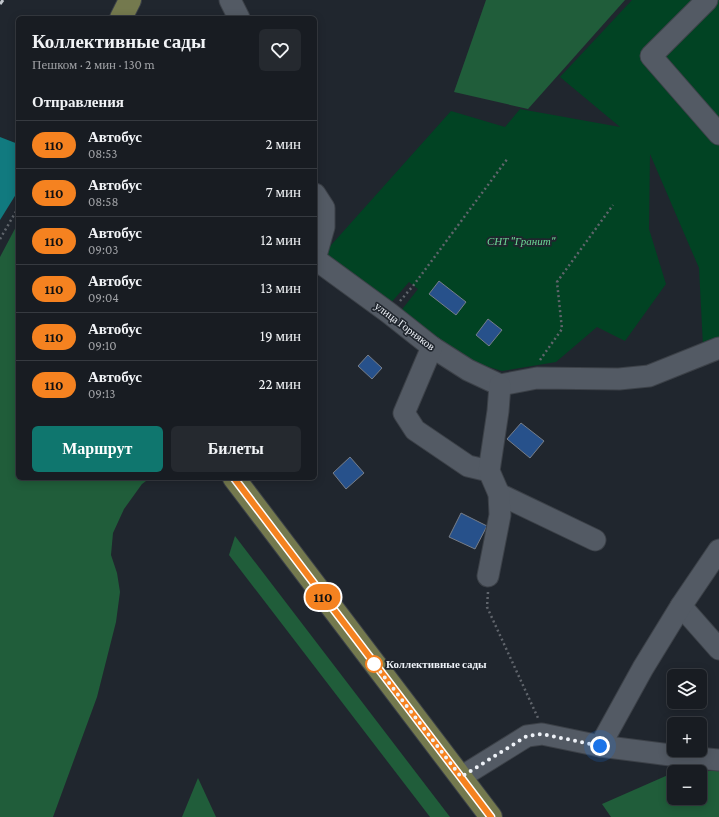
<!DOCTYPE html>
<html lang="ru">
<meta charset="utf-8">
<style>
body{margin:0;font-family:"Crimson Pro",serif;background:#25292f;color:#f1f3f6;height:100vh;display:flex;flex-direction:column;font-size:15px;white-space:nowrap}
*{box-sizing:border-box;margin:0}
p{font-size:13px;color:#9fa1a5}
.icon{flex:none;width:22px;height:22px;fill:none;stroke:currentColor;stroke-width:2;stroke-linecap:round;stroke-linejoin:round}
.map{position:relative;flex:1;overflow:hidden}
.drawer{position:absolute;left:16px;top:16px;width:301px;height:464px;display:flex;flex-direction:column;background:#181c22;border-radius:6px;box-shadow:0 2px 10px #0003,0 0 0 1px #363a40}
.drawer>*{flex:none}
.badge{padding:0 8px;border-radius:13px;font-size:14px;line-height:26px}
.fabs{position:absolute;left:667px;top:669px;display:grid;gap:8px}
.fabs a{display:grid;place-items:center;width:40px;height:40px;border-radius:6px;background:#181c22;box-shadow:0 2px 10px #0003,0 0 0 1px #363a40;font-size:20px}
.you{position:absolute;width:20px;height:20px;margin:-10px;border:3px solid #fff;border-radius:50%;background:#1a73e8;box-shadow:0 0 0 6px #1a73e833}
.map>.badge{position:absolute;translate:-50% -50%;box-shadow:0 0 0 2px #fff}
h2{padding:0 16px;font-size:15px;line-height:36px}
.round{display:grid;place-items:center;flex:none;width:42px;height:42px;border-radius:6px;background:#25292f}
.headline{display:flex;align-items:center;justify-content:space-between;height:68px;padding:0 16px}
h1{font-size:19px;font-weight:700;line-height:30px}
.primary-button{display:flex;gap:8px;margin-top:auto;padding:8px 16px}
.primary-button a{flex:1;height:46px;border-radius:6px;background:#0f766e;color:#fff;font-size:16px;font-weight:700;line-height:46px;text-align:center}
.primary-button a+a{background:#25292f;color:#f1f3f6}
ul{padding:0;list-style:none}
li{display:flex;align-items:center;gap:12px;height:48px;padding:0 16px;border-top:1px solid #363a40}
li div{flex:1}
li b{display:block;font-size:15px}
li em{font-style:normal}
li .badge{min-width:44px;font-weight:700;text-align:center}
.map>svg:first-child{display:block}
.green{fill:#014323}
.forest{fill:#205d3a}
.water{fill:#117a7f}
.building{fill:#27518b;stroke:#777e89}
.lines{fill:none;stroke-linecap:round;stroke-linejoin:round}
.minor-casing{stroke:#3c4148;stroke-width:23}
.major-casing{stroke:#3c4148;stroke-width:24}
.path{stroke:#60656c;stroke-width:2.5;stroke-dasharray:2 3;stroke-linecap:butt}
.minor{stroke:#535a64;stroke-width:21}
.major{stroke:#74794e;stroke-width:22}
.rail{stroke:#c0c5cb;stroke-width:3;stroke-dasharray:8 4;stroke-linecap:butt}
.line-casing{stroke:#fff;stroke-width:9}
.line{stroke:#f58220;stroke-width:6}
.walk{stroke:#eef2f8;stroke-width:4;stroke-dasharray:0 7.2}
.stop-dot{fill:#fff;stroke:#f58220;stroke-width:2}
.labels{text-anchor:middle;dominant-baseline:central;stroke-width:3.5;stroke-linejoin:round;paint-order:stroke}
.park-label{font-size:11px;font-style:italic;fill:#6cd896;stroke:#20262e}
.street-label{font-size:11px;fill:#eef2f8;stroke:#20262e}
.stop-label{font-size:11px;font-weight:bold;fill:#eef2f8;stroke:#20262e;text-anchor:start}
</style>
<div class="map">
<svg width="719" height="817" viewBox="0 0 719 817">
<rect width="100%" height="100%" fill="#20262e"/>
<!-- green -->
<path class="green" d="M 632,0 L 719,0 L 719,341 L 703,346 L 699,268 L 650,154 L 649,229 L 666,284 L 625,341 L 597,327 L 556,362 L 502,371 L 466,360 L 400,312 L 418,289 L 409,282 L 390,304 L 324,253 L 451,111 L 505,127 L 520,109 L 620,127 L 560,77 Z"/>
<!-- forest -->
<g class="forest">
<path d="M 486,0 L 625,0 L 528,109 L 454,92 Z"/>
<path d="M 18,223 L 18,478 L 150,478 L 142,484 L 124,509 L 113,533 L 111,555 L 117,573 L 120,592 L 116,622 L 97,697 L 53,817 L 0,817 L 0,257 Z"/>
<path d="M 235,536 L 450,817 L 430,817 L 229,555 Z"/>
<path d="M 719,770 L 719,817 L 611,817 L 602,804 L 668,775 L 674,774 L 674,798 L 700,798 L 699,772 Z"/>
<path d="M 198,778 L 216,817 L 182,817 Z"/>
</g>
<!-- water -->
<path class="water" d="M 0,137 L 18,144 L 18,191 L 0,220 Z"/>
<!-- building -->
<g class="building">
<path d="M 439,281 L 466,302 L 456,315 L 429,294 Z"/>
<path d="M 488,319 L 502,330 L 489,346 L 476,335 Z"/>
<path d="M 368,355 L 382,368 L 372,379 L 358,366 Z"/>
<path d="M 521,423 L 544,441 L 530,458 L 507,439 Z"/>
<path d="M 350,457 L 364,473 L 346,489 L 333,473 Z"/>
<path d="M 461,513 L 487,526 L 475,549 L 449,537 Z"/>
</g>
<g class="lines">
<defs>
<g id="minor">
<path d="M 230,0 L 239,18"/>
<path d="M 707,0 L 651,56 L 719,134"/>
<path d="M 315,194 L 324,208 L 324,227 L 315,259"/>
<path d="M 315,259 L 389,313 L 432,347 L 468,370 L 500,385"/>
<path d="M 432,347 L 404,413 L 415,430 L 468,466 L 489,471"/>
<path d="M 500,385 L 537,378 L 619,379 L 649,376 L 719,348"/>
<path d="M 499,494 L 595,540"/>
<path d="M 488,576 L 500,515 L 499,494 L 489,471 L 498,411 L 500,385"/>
<path d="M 681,606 L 719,649"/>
<path d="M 600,746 L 678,756 L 719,760"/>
<path d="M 461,777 L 527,736 L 542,734 L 600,746 L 643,668 L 681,606 L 719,550"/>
</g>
<g id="major">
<path d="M 121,18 L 130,0"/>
<path d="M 234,478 L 491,817"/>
</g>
</defs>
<!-- minor casing -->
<use href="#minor" class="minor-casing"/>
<!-- major casing -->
<use href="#major" class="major-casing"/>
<!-- path -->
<g class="path">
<path d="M 0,239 L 18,208"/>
<path d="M 400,301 L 413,286 L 508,158"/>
<path d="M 540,360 L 562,329 L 557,282 L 613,205"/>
<path d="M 488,592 L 487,607 L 538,718"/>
</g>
<!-- minor -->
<use href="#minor" class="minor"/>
<!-- major -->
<use href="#major" class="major"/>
<!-- rail -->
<path class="rail" d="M 0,4 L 3,0"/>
</g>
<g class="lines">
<defs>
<path id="line" d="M 234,478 L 491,817"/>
</defs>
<!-- line casing -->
<use href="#line" class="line-casing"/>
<!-- line -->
<use href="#line" class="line"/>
<!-- walk -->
<path class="walk" d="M 374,664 L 373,662 L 461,777 L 527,736 L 542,734 L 600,746"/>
</g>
<!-- markers -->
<circle class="stop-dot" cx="374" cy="664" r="8"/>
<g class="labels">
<!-- park labels -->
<g class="park-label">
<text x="521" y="241">СНТ "Гранит"</text>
</g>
<!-- street labels -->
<g class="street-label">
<text transform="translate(405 326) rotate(37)">улица Горняков</text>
</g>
<!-- stop labels -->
<g class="stop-label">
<text x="386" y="664">Коллективные сады</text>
</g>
</g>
</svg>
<div class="fabs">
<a><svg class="icon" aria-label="layers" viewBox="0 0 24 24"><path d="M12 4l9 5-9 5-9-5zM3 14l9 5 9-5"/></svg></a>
<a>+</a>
<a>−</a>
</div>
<div class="you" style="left:600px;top:746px"></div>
<b class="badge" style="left:323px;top:597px;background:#f58220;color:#111">110</b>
<section class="drawer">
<div class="headline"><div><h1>Коллективные сады</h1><p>Пешком · 2 мин · 130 m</p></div><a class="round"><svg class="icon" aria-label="heart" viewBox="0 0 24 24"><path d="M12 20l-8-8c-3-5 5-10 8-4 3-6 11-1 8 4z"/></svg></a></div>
<h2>Отправления</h2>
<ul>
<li><span class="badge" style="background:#f58220;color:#111">110</span><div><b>Автобус</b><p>08:53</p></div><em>2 мин</em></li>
<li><span class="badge" style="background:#f58220;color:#111">110</span><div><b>Автобус</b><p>08:58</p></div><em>7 мин</em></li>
<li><span class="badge" style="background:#f58220;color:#111">110</span><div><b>Автобус</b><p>09:03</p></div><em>12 мин</em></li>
<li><span class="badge" style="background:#f58220;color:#111">110</span><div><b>Автобус</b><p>09:04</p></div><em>13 мин</em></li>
<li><span class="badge" style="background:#f58220;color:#111">110</span><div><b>Автобус</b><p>09:10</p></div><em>19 мин</em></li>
<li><span class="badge" style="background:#f58220;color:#111">110</span><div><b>Автобус</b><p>09:13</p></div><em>22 мин</em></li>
</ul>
<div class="primary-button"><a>Маршрут</a><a>Билеты</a></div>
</section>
</div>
